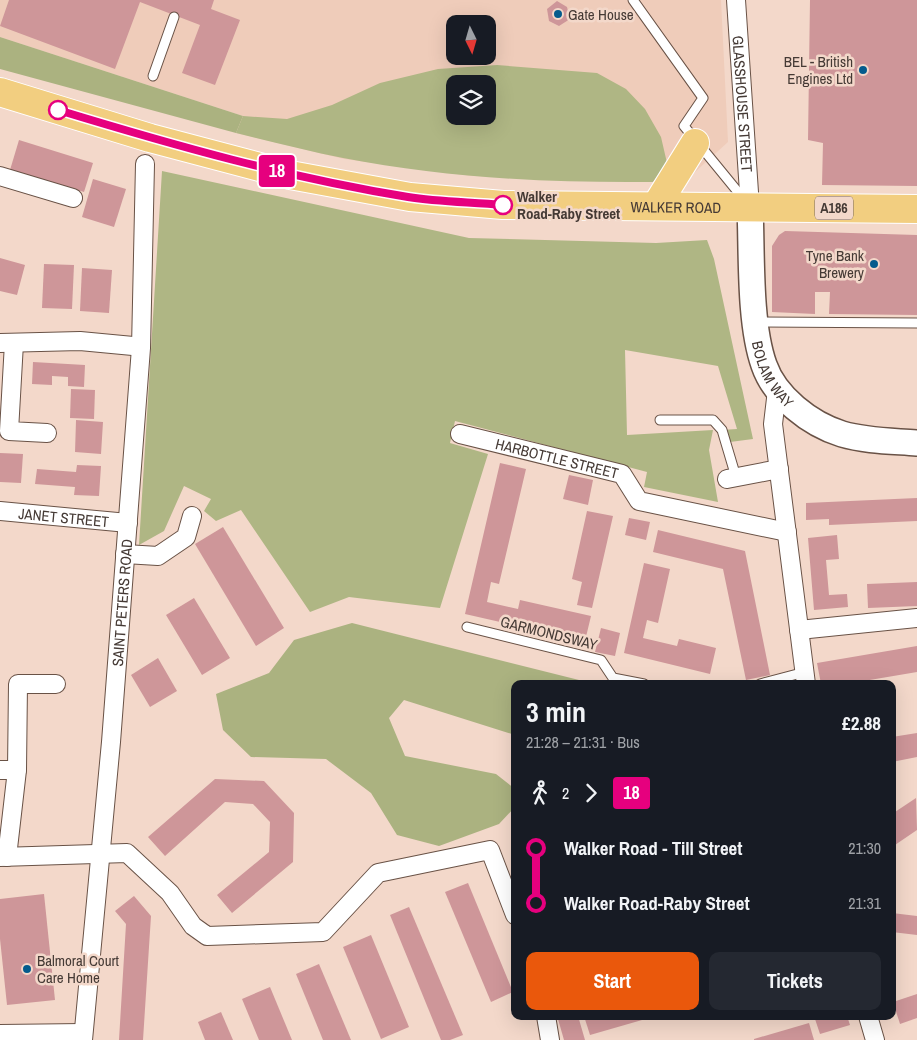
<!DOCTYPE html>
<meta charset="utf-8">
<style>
body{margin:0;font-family:"Archivo Narrow",sans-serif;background:#242831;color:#f1f3f6;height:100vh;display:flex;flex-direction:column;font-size:19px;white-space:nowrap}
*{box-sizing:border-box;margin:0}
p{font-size:16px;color:#9ea1a6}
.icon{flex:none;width:28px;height:28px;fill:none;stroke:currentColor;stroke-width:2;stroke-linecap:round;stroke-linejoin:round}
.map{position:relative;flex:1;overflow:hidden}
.details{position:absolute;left:511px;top:680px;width:385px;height:340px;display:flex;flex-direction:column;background:#171b24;border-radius:10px;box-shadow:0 5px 20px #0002}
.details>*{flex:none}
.badge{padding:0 10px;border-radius:4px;font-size:18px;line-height:32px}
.needle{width:32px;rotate:175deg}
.buttons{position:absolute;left:446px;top:15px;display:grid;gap:10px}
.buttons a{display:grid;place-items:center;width:50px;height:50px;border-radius:10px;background:#171b24;box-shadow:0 5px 20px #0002;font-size:25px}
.map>.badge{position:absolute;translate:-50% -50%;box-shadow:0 0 0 2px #fff}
.legs{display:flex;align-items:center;gap:8px;height:55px;padding:0 15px;font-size:16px}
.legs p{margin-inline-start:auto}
.head{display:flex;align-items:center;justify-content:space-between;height:85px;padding:0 15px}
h1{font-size:28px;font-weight:700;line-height:38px}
.primary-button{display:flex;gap:10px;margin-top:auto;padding:10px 15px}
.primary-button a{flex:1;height:58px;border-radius:10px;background:#ea580c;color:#fff;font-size:20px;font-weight:700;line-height:58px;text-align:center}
.primary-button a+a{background:#242831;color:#f1f3f6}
ul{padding:0 15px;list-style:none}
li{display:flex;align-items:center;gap:18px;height:55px;font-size:19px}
li i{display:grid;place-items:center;width:8px;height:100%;margin:0 6px;background:currentColor}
li i::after{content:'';width:12px;height:12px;margin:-6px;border:4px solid;border-radius:50%;background:#171b24}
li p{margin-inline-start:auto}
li:first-child i{background:linear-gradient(#0000 50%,currentColor 0)}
li:last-child i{background:linear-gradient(currentColor 50%,#0000 0)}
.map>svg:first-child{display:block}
.built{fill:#efccba;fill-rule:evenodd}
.green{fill:#afb684;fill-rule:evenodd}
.forest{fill:#abb280}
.building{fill:#ce9699}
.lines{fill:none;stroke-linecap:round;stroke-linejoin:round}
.lane-casing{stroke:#695246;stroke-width:11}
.street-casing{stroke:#695246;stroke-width:20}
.secondary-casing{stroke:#695246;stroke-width:28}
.primary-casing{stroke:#fff;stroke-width:30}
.lane{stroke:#fff;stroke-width:9}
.street{stroke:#fff;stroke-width:18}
.secondary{stroke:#fff;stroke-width:25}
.primary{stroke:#f2ce80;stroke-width:28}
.line-1-casing{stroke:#fff;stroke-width:11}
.line-1{stroke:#e6007e;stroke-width:8}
.poi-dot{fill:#045b8d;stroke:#f3d8ca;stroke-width:2}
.stop-1-dot{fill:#fff;stroke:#e6007e;stroke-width:2.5}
.labels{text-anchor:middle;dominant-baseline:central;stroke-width:5;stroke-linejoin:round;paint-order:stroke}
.shield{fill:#f3d8ca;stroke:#796962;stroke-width:1}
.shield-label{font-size:14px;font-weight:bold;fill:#453a35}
.poi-label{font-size:15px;fill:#453a35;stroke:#f3d8ca;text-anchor:start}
.street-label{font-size:15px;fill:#453a35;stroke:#f3d8ca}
.stop-label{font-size:15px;font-weight:bold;fill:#453a35;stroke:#f3d8ca;text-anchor:start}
</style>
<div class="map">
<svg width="917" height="1040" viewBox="0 0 917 1040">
<rect width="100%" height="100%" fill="#f3d8ca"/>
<!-- built -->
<path class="built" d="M 0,0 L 721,0 L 728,142 L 683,183 L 472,176 L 344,159 L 236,133 L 243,116 L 0,37 ZM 455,24 L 488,24 L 488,56 L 455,56 ZM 455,84 L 488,84 L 488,116 L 455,116 Z"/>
<!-- green -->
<g class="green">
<path d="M 497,65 L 597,73 L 626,89 L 645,109 L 661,137 L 667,163 L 653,182 C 550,183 445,178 343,158 C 308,151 272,142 236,133 L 243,116 L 287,119 L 332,105 L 380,83 L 438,69 ZM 455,84 L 488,84 L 488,116 L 455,116 Z"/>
<path d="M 162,171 L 469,238 L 656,243 L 707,240 L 714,259 L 753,439 L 730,442 L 722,430 L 737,429 L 718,366 L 625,350 L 627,435 L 713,430 L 709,450 L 718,502 L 644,487 L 647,472 L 455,421 L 450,443 L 488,454 L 440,608 L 349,597 L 310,612 L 241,510 L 216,521 L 204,511 L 211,499 L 184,486 L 164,531 L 139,545 Z"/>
</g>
<!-- forest -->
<g class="forest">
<path d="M 0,37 L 243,116 L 236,133 L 0,69 Z"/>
<path d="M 352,623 L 595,684 L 515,684 L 515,735 L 404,700 L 389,718 L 405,756 L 496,774 L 515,789 L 515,807 L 499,824 L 439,846 L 397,835 L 371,793 L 326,759 L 251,757 L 223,730 L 216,694 L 269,673 L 294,640 Z"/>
</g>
<!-- building -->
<g class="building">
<path d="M 9,0 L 214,0 L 211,9 L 240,20 L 215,85 L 182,73 L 200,25 L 140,2 L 115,69 L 0,26 Z"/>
<path d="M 810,0 L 917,0 L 917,186 L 822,185 L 823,143 L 808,140 Z"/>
<path d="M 557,1 L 567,7 L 570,19 L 559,26 L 549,21 L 547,9 Z"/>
<path d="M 19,140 L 93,163 L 84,192 L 10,170 Z"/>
<path d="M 93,179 L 126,189 L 114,227 L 82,217 Z"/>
<path d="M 785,231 L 917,235 L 917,315 L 829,314 L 830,292 L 815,292 L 815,314 L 772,312 L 772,246 L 779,235 Z"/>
<path d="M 0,258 L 25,265 L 17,295 L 0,291 Z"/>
<path d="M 44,264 L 74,265 L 72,309 L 42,308 Z"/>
<path d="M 82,268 L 112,270 L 109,313 L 80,311 Z"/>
<path d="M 33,362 L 85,365 L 84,387 L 68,386 L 68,377 L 52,376 L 52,385 L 32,384 Z"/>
<path d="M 71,389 L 95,390 L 94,419 L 70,418 Z"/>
<path d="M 76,420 L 103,422 L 101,454 L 75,452 Z"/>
<path d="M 0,453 L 23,454 L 21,483 L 0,482 Z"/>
<path d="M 500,463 L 526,469 L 499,584 L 491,582 L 487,602 L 518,609 L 520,600 L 591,616 L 585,641 L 465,614 Z"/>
<path d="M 77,465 L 101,466 L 99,496 L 74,495 L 75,487 L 35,484 L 37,469 L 76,472 Z"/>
<path d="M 569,475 L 593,480 L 588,505 L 563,499 Z"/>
<path d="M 917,498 L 917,521 L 829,525 L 829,519 L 806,520 L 806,503 Z"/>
<path d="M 587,511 L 613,516 L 592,608 L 577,605 L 582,582 L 572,579 Z"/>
<path d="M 629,518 L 650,522 L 646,540 L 625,535 Z"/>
<path d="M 223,527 L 284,628 L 256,646 L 195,544 Z"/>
<path d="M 658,530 L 745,551 L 770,675 L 746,680 L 723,569 L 653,552 Z"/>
<path d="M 837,535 L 839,559 L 826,560 L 829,595 L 847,594 L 848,607 L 814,610 L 808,538 Z"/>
<path d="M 644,563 L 670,569 L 658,623 L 647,620 L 643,638 L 677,646 L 679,639 L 716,648 L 710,674 L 624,653 Z"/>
<path d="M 917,582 L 917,606 L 868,608 L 867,584 Z"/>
<path d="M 194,598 L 230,658 L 202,675 L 166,615 Z"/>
<path d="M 601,628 L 620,633 L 615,656 L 595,652 Z"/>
<path d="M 917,646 L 917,672 L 846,684 L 821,684 L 817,663 Z"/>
<path d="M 158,658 L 177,691 L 150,707 L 131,675 Z"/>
<path d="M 917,733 L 917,757 L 892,762 L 892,737 Z"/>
<path d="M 215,779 L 264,781 L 294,813 L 293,862 L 232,913 L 217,895 L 269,852 L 270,822 L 253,804 L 225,802 L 165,856 L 148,837 Z"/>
<path d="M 916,798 L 917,830 L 892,847 L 892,814 Z"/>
<path d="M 468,883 L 513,992 L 491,1002 L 445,892 Z"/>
<path d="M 44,894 L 55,1000 L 7,1005 L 0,939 L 0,899 Z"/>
<path d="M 134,896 L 151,916 L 143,1040 L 119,1040 L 126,924 L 115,911 Z"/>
<path d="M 409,907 L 463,1035 L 450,1040 L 441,1040 L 390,915 Z"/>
<path d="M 892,913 L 917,916 L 917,935 L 892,932 Z"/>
<path d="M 371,935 L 409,1027 L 381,1039 L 343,947 Z"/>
<path d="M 319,964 L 351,1040 L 323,1040 L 296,974 Z"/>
<path d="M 270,987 L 292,1040 L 259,1040 L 242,999 Z"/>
<path d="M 917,994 L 917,1018 L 900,1024 L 893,1002 Z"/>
<path d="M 221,1012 L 233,1040 L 205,1040 L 198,1022 Z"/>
<path d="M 568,1016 L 578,1016 L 585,1040 L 564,1040 L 558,1019 Z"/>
<path d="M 584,1016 L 649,1016 L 649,1018 L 590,1035 Z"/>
<path d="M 814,1016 L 847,1016 L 850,1025 L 820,1034 Z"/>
<path d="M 809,1023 L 814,1040 L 754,1040 L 754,1039 Z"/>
</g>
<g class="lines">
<defs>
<g id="lane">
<path d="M 633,0 L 703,98 L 684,126 L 747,203"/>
<path d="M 153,76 L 174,17"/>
<path d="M 757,322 L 917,323"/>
<path d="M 660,420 L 713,420 L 722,430 L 736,477"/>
<path d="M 467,627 L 601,660 L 613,678 L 644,684"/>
<path d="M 760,684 L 805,672"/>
</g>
<g id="street">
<path id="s1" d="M 736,0 L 750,207"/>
<path d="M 0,176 L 73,198"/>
<path d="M 0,343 L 80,341 L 133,346"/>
<path d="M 14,343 L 9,431 L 47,433"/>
<path d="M 777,390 L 773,424 L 806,684"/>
<path id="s2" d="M 460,434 L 622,474 L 639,501 L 787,532"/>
<path d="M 727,479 L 779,469"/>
<path id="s3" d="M 0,511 L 128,523"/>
<path d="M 125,554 L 158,556 L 186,537 L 192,516"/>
<path d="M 799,630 L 917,618"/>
<path d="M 0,770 L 17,770 L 18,684 L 56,684"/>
<path d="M 0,857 L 127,853 L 170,893 L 193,926 L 207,936 L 323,932 L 378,873 L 490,850 L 515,915"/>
<path d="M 7,857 L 17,770"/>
<path d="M 546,1016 L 550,1040"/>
<path d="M 868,1016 L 875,1040"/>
<path d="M 0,1034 L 83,1033"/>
<path id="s4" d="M 83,1040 L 111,742 L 141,348 L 145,164"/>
</g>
<g id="secondary">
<path id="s5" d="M 750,207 C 752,253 749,323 764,365 C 775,397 810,424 842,434 C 866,441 892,441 917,443"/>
</g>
<g id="primary">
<path id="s6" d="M 0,92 L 150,138 L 290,175 L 410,197 L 503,205 L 917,209"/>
<path d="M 656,206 L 695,143"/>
</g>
</defs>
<!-- lane casing -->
<use href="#lane" class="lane-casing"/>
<!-- street casing -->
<use href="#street" class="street-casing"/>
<!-- secondary casing -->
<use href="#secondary" class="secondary-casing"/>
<!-- primary casing -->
<use href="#primary" class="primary-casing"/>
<!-- lane -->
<use href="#lane" class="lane"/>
<!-- street -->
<use href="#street" class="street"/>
<!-- secondary -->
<use href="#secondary" class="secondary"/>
<!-- primary -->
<use href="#primary" class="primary"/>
</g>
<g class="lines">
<defs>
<path id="line-1" d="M 58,110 C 173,145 289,178 408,197 C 439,202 472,202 503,205"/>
</defs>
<!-- line-1 casing -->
<use href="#line-1" class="line-1-casing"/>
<!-- line-1 -->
<use href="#line-1" class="line-1"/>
</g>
<!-- markers -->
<g class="poi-dot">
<circle cx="558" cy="14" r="5"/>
<circle cx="863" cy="70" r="5"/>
<circle cx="874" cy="264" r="5"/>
<circle cx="27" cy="969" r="5"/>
</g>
<g class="stop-1-dot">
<circle cx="58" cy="110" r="9"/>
<circle cx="503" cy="205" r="9"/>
</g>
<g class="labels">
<!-- shield labels -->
<rect class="shield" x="815" y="196.5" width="38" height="23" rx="4"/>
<g class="shield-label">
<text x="834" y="208">A186</text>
</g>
<!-- poi labels -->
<g class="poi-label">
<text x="568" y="14">Gate House</text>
<text x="853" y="61" text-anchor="end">BEL - British<tspan x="853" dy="17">Engines Ltd</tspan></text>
<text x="864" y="255" text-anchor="end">Tyne Bank<tspan x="864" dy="17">Brewery</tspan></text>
<text x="37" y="960">Balmoral Court<tspan x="37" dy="17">Care Home</tspan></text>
</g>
<!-- street labels -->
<g class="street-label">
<text stroke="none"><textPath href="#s1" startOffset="104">GLASSHOUSE STREET</textPath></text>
<text stroke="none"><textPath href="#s6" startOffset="690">WALKER ROAD</textPath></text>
<text stroke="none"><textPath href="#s5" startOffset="171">BOLAM WAY</textPath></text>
<text stroke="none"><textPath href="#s2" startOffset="100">HARBOTTLE STREET</textPath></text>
<text stroke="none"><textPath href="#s3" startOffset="64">JANET STREET</textPath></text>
<text stroke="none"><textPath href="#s4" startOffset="439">SAINT PETERS ROAD</textPath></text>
<text transform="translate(549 633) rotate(14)">GARMONDSWAY</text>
</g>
<!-- stop labels -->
<g class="stop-label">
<text x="517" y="196">Walker<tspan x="517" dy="17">Road-Raby Street</tspan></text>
</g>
</g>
</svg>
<div class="buttons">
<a><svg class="needle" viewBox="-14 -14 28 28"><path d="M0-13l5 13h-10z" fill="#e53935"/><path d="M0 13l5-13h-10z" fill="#9ea1a6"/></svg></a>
<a><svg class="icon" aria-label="layers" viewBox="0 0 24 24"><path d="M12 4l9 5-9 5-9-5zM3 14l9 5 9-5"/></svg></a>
</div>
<b class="badge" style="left:277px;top:171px;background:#e6007e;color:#fff">18</b>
<section class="details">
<div class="head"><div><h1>3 min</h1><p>21:28 – 21:31 · Bus</p></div><b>£2.88</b></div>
<div class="legs"><svg class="icon" aria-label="walk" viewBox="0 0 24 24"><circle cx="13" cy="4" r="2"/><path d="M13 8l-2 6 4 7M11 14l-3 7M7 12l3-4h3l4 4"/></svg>2<svg class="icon" aria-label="forward" viewBox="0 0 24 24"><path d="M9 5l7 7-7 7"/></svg><b class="badge" style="background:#e6007e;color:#fff">18</b></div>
<ul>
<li><i style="color:#e6007e"></i><b>Walker Road - Till Street</b><p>21:30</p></li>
<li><i style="color:#e6007e"></i><b>Walker Road-Raby Street</b><p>21:31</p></li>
</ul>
<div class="primary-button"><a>Start</a><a>Tickets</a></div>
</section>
</div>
